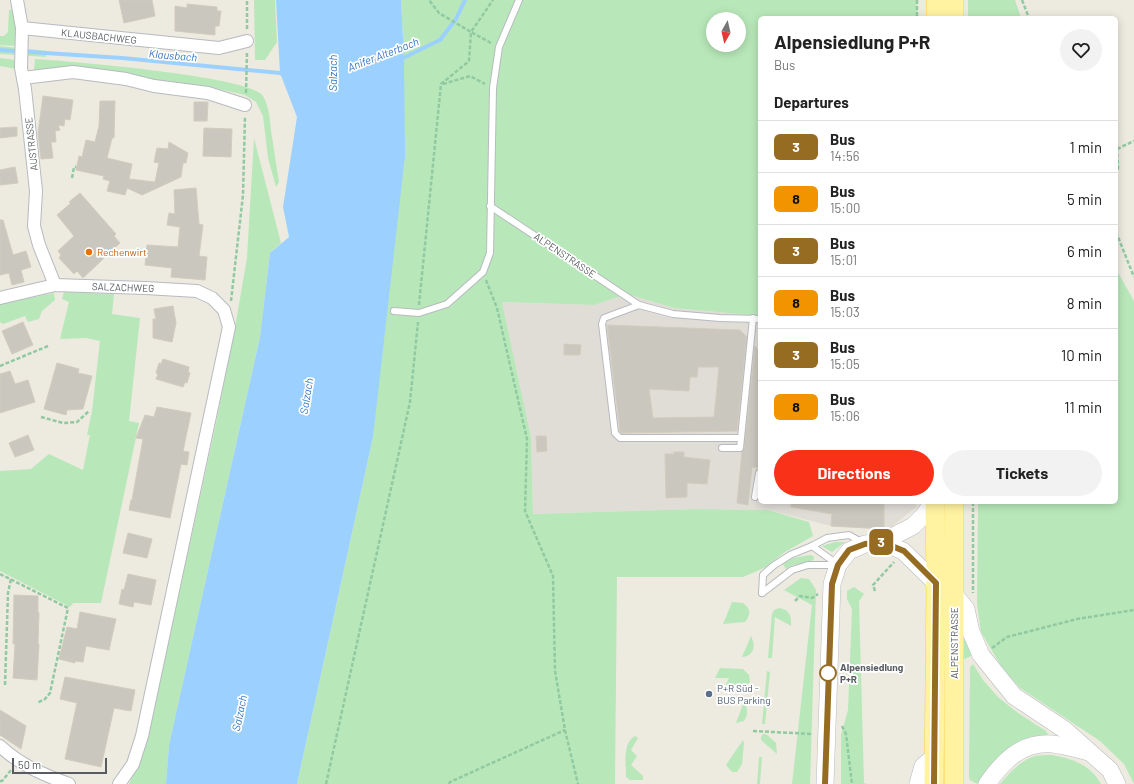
<!DOCTYPE html>
<meta charset="utf-8">
<style>
body{margin:0;font-family:Barlow,sans-serif;background:#f2f2f2;color:#222;height:100vh;display:flex;flex-direction:column;font-size:15px;white-space:nowrap}
*{box-sizing:border-box;margin:0}
p{font-size:13px;color:#767676}
.icon{flex:none;width:22px;height:22px;fill:none;stroke:currentColor;stroke-width:2;stroke-linecap:round;stroke-linejoin:round}
.map{position:relative;flex:1;overflow:hidden}
.drawer{position:absolute;left:758px;top:16px;width:360px;height:488px;display:flex;flex-direction:column;background:#fff;border-radius:6px;box-shadow:0 2px 10px #0003}
.drawer>*{flex:none}
.badge{padding:0 8px;border-radius:6px;font-size:14px;line-height:26px}
.needle{width:26px;rotate:188deg}
.buttons{position:absolute;left:706px;top:12px;display:grid;gap:8px}
.buttons a{display:grid;place-items:center;width:40px;height:40px;border-radius:50%;background:#fff;box-shadow:0 2px 10px #0003;font-size:20px}
.scale{position:absolute;left:12px;bottom:10px;width:95px;box-sizing:border-box;padding-left:4px;border:2px solid #585c62;border-top:0;font-size:11px;line-height:14px;white-space:nowrap;color:#585c62;-webkit-text-stroke:3px #fff;paint-order:stroke}
.map>.badge{position:absolute;translate:-50% -50%;box-shadow:0 0 0 2px #fff}
h2{padding:0 16px;font-size:15px;line-height:36px}
.round{display:grid;place-items:center;flex:none;width:42px;height:42px;border-radius:21px;background:#f2f2f2}
.summary{display:flex;align-items:center;justify-content:space-between;height:68px;padding:0 16px}
h1{font-size:19px;font-weight:700;line-height:30px}
.cta{display:flex;gap:8px;margin-top:auto;padding:8px 16px}
.cta a{flex:1;height:46px;border-radius:24px;background:#f93118;color:#fff;font-size:16px;font-weight:700;line-height:46px;text-align:center}
.cta a+a{background:#f2f2f2;color:#222}
ul{padding:0;list-style:none}
li{display:flex;align-items:center;gap:12px;height:52px;padding:0 16px;border-top:1px solid #e0e0e0}
li div{flex:1}
li b{display:block;font-size:15px}
li em{font-style:normal}
li .badge{min-width:44px;font-weight:700;text-align:center}
.map>svg:first-child{display:block}
.industrial{fill:#e0ddd7}
.green{fill:#b8e8b9;fill-rule:evenodd}
.water{fill:#9cd1ff}
.lines{fill:none;stroke-linecap:round;stroke-linejoin:round}
.stream{stroke:#9cd1ff;stroke-width:4}
.building{fill:#cac7be;stroke:#d2ccbd;fill-rule:evenodd}
.lane-casing{stroke:#b7bac0;stroke-width:8}
.street-casing{stroke:#b7bac0;stroke-width:14}
.secondary-casing{stroke:#b8bcc3;stroke-width:18}
.primary-casing{stroke:#ffd046;stroke-width:20}
.path{stroke:#91c9a2;stroke-width:2.5;stroke-dasharray:4 2;stroke-linecap:butt}
.lane{stroke:#fff;stroke-width:6}
.street{stroke:#fff;stroke-width:12}
.secondary{stroke:#fff;stroke-width:17}
.primary{stroke:#fff3a1;stroke-width:19}
.line-casing{stroke:#fff;stroke-width:9}
.line{stroke:#966c22;stroke-width:6}
.food-dot{fill:#e8710a;stroke:#fff;stroke-width:1.5}
.stop-dot{fill:#fff;stroke:#966c22;stroke-width:2}
.service-dot{fill:#5c6f8a;stroke:#fff;stroke-width:1.5}
.labels{text-anchor:middle;dominant-baseline:central;stroke-width:3.5;stroke-linejoin:round;paint-order:stroke}
.street-label{font-size:10px;fill:#585c62;stroke:#fff}
.food-label{font-size:10px;fill:#c56008;stroke:#fff;text-anchor:start}
.stop-label{font-size:10px;font-weight:bold;fill:#585c62;stroke:#fff;text-anchor:start}
.service-label{font-size:10px;fill:#4e5e75;stroke:#fff;text-anchor:start}
.water-label{font-size:11px;font-style:italic;fill:#3375c4;stroke:#fff}
</style>
<div class="map">
<svg width="1134" height="784" viewBox="0 0 1134 784">
<rect width="100%" height="100%" fill="#edeadf"/>
<!-- industrial -->
<path class="industrial" d="M 627,294 L 674,308 L 760,316 L 760,502 L 916,502 L 916,507 L 889,529 L 831,526 L 768,510 L 696,509 L 533,514 L 531,437 L 502,302 L 594,305 Z"/>
<!-- green -->
<g class="green">
<path d="M 254,0 L 275,0 L 277,42 L 265,60 L 255,60 Z"/>
<path d="M 401,0 L 916,0 L 918,18 L 760,18 L 760,316 L 674,308 L 627,294 L 594,305 L 502,302 L 531,437 L 533,514 L 696,509 L 768,510 L 809,522 L 813,536 L 785,552 L 764,568 L 743,577 L 617,577 L 615,784 L 297,784 L 373,437 L 404,58 ZM 713,19 L 739,19 L 739,45 L 713,45 Z"/>
<path d="M 968,0 L 1015,0 L 1021,18 L 968,18 Z"/>
<path d="M 17,9 L 17,46 L 0,45 L 0,36 L 4,36 L 8,32 L 9,10 Z"/>
<path d="M 0,46 L 47,51 L 46,57 L 0,54 Z"/>
<path d="M 0,58 L 16,60 L 16,69 L 0,66 Z"/>
<path d="M 35,59 C 66,61 251,76 263,96 C 269,106 270,120 271,131 C 274,148 276,165 279,182 L 276,187 L 268,158 L 263,116 L 256,102 L 245,95 L 210,87 L 34,71 Z"/>
<path d="M 254,138 L 281,243 L 270,253 L 260,337 L 169,745 L 166,784 L 129,784 L 146,745 L 216,424 L 237,316 L 247,258 Z"/>
<path d="M 1116,269 L 1134,301 L 1134,784 L 1124,764 L 1100,741 L 1020,688 L 1001,666 L 981,632 L 977,604 L 978,502 L 1116,502 Z"/>
<path d="M 64,292 L 114,294 L 112,314 L 140,318 L 129,421 L 139,423 L 101,603 L 73,603 L 70,607 L 0,571 L 0,471 L 31,469 L 49,454 L 83,470 L 90,435 L 87,435 L 92,411 L 100,341 L 86,338 L 60,339 L 69,302 L 62,299 Z"/>
<path d="M 54,293 L 55,300 L 42,311 L 39,319 L 28,322 L 25,316 L 3,324 L 0,322 L 0,304 Z"/>
<path d="M 835,542 L 845,542 L 832,552 L 822,546 Z"/>
<path d="M 811,555 L 814,557 L 814,559 L 812,561 L 793,565 L 786,569 L 782,563 C 792,558 801,556 811,555 Z"/>
<path d="M 801,578 L 809,579 L 816,590 L 810,784 L 792,784 L 812,605 L 784,590 Z"/>
<path d="M 854,587 L 864,594 L 859,601 L 864,783 L 867,784 L 841,784 L 841,735 L 848,710 L 852,609 L 847,599 L 847,591 Z"/>
<path d="M 732,602 L 743,603 C 751,609 751,614 745,622 L 723,624 Z"/>
<path d="M 779,608 C 789,609 792,616 791,626 L 775,617 L 772,658 L 768,658 L 772,614 L 774,610 Z"/>
<path d="M 751,636 C 756,646 754,656 742,657 Z"/>
<path d="M 963,638 L 965,638 L 973,655 L 965,659 L 962,658 Z"/>
<path d="M 973,664 L 983,680 L 998,697 L 1018,713 L 1046,731 L 1049,736 C 1014,736 996,758 977,784 L 970,780 L 969,777 L 970,667 Z"/>
<path d="M 720,668 L 743,669 L 749,675 L 750,682 L 742,690 L 723,690 L 729,678 L 715,678 Z"/>
<path d="M 767,671 L 770,672 L 765,724 L 762,724 Z"/>
<path d="M 744,702 C 748,709 748,715 744,721 L 736,723 Z"/>
<path d="M 763,734 L 766,734 L 776,743 L 777,754 L 761,740 L 761,737 Z"/>
<path d="M 635,736 L 638,738 L 631,750 L 637,756 L 631,765 L 643,776 L 643,780 L 630,780 L 626,777 C 626,765 622,743 635,736 Z"/>
<path d="M 743,740 L 744,743 L 742,764 L 737,772 L 732,772 L 726,765 Z"/>
<path d="M 1052,755 C 1071,758 1091,765 1101,784 L 1000,784 C 1009,773 1021,760 1035,756 C 1040,755 1047,755 1052,755 Z"/>
<path d="M 759,757 L 762,757 L 760,784 L 757,784 Z"/>
</g>
<!-- water -->
<path class="water" d="M 276,0 L 401,0 L 404,58 L 405,156 L 373,437 L 297,784 L 166,784 L 169,745 L 260,337 L 270,253 L 289,237 L 283,207 L 297,117 L 280,73 Z"/>
<g class="lines">
<!-- stream -->
<g class="stream">
<path d="M 0,50 L 122,58 L 280,73 L 284,75"/>
<path d="M 399,60 L 440,40 L 456,19 L 465,0"/>
</g>
</g>
<!-- building -->
<g class="building">
<path d="M 119,0 L 152,0 L 155,16 L 124,23 Z"/>
<path d="M 187,4 L 217,7 L 217,11 L 221,11 L 219,26 L 215,26 L 215,35 L 175,31 L 175,6 L 187,8 Z"/>
<path d="M 43,96 L 73,100 L 70,120 L 65,119 L 64,126 L 58,125 L 60,130 L 55,131 L 56,142 L 51,142 L 53,158 L 41,159 L 38,133 Z"/>
<path d="M 100,101 L 115,101 L 114,138 L 112,138 L 107,158 L 132,164 L 129,179 L 155,182 L 159,163 L 154,162 L 157,148 L 168,149 L 169,142 L 188,153 L 186,163 L 183,163 L 181,177 L 142,195 L 127,188 L 125,195 L 107,191 L 110,181 L 103,179 L 104,176 L 76,170 L 79,156 L 82,157 L 86,140 L 95,142 L 99,126 Z"/>
<path d="M 194,102 L 208,102 L 207,121 L 194,121 Z"/>
<path d="M 17,127 L 17,136 L 0,138 L 0,128 Z"/>
<path d="M 204,128 L 232,129 L 231,157 L 203,156 Z"/>
<path d="M 15,167 L 18,183 L 0,185 L 0,170 Z"/>
<path d="M 196,188 L 199,224 L 203,225 L 199,256 L 207,257 L 205,280 L 171,277 L 172,268 L 145,265 L 147,245 L 178,247 L 180,227 L 167,225 L 169,213 L 175,214 L 174,190 Z"/>
<path d="M 80,193 L 116,234 L 114,236 L 120,243 L 83,278 L 77,271 L 74,274 L 59,258 L 61,255 L 58,251 L 74,236 L 57,215 L 71,203 L 69,202 Z"/>
<path d="M 0,220 L 3,220 L 13,255 L 26,251 L 31,267 L 21,270 L 24,282 L 12,285 L 9,273 L 0,275 Z"/>
<path d="M 173,306 L 176,323 L 172,342 L 153,338 L 153,319 L 156,319 L 154,309 Z"/>
<path d="M 23,322 L 33,345 L 12,354 L 2,331 Z"/>
<path d="M 607,325 L 740,330 L 747,337 L 737,431 L 621,433 L 620,431 ZM 698,367 L 719,367 L 714,417 L 653,418 L 649,389 L 689,391 L 690,377 L 697,377 Z"/>
<path d="M 564,344 L 581,345 L 580,355 L 564,355 Z"/>
<path d="M 755,346 L 760,352 L 760,468 L 752,467 L 748,505 L 737,503 L 742,452 L 744,448 Z"/>
<path d="M 163,359 L 189,367 L 188,372 L 190,373 L 187,383 L 185,382 L 183,387 L 156,379 L 158,374 L 156,373 L 159,363 L 161,364 Z"/>
<path d="M 57,363 L 79,369 L 78,373 L 92,376 L 83,409 L 67,410 L 66,415 L 44,409 Z"/>
<path d="M 10,371 L 15,384 L 28,380 L 35,402 L 0,413 L 0,374 Z"/>
<path d="M 157,407 L 191,413 L 183,451 L 189,452 L 187,465 L 181,464 L 170,518 L 129,510 L 131,500 L 132,500 L 143,439 L 136,438 L 145,415 L 154,417 Z"/>
<path d="M 28,435 L 34,450 L 15,457 L 9,443 Z"/>
<path d="M 536,436 L 546,436 L 547,451 L 537,452 Z"/>
<path d="M 674,452 L 684,452 L 684,457 L 710,460 L 707,484 L 687,483 L 687,497 L 666,498 L 665,454 L 674,454 Z"/>
<path d="M 791,502 L 884,502 L 884,529 L 831,526 L 832,514 L 791,507 Z"/>
<path d="M 128,533 L 152,539 L 147,558 L 123,553 Z"/>
<path d="M 128,574 L 156,580 L 151,605 L 134,602 L 133,607 L 119,604 L 122,589 L 124,590 Z"/>
<path d="M 14,595 L 38,596 L 38,612 L 39,613 L 38,644 L 39,644 L 37,680 L 13,678 L 15,644 L 13,644 Z"/>
<path d="M 80,612 L 116,619 L 109,650 L 86,646 L 83,662 L 75,661 L 75,663 L 59,659 L 67,627 L 77,629 Z"/>
<path d="M 65,677 L 135,690 L 131,711 L 114,708 L 101,767 L 65,759 L 77,703 L 60,699 Z"/>
<path d="M 0,710 L 26,726 L 21,749 L 0,735 Z"/>
</g>
<g class="lines">
<defs>
<g id="lane">
<path d="M 490,206 L 639,305"/>
<path d="M 394,311 L 419,313 L 447,304 L 483,272 L 490,253 L 493,88 L 499,47 L 519,0"/>
<path d="M 740,438 L 620,438 L 615,433 L 602,324 L 604,318 L 639,305 L 673,314 L 720,318 L 760,319"/>
<path d="M 722,448 L 740,448 L 753,318"/>
<path d="M 755,497 L 759,473 L 760,473"/>
<path d="M 812,546 L 837,564"/>
<path d="M 762,593 L 763,575 L 773,566 L 790,555 L 812,546 L 827,538 L 849,535 L 863,543"/>
<path d="M 762,593 L 792,570 L 808,565 L 836,565"/>
</g>
<g id="street">
<path d="M 17,0 L 22,28 L 21,68 L 25,89 L 36,191 L 34,226 L 39,245 L 55,285"/>
<path d="M 22,28 L 219,48 L 247,41"/>
<path d="M 23,78 L 73,72 L 126,79 L 154,86 L 208,93 L 245,105"/>
<path d="M 0,298 L 55,285 L 145,288 L 197,291 L 212,298 L 224,310 L 229,327 L 142,736 L 133,764 L 119,784"/>
<path d="M 0,746 C 20,765 44,775 69,784"/>
</g>
<g id="secondary">
<path d="M 882,542 L 903,551 L 936,583"/>
<path d="M 954,594 L 966,609 L 971,632 L 981,655 L 1014,696 L 1065,730 L 1110,770 L 1117,784"/>
<path d="M 825,784 L 832,584 L 838,565 L 849,551 L 865,544 L 882,542 L 913,526 L 924,515 L 933,502"/>
<path d="M 918,784 L 923,766 L 934,757"/>
<path d="M 987,784 C 1003,761 1021,742 1052,744 C 1064,745 1077,749 1089,752"/>
</g>
<g id="primary">
<path d="M 936,0 L 936,18"/>
<path d="M 954,0 L 954,18"/>
<path d="M 954,502 L 954,784"/>
<path d="M 934,784 L 936,583 L 935,502"/>
</g>
</defs>
<!-- lane casing -->
<use href="#lane" class="lane-casing"/>
<!-- street casing -->
<use href="#street" class="street-casing"/>
<!-- secondary casing -->
<use href="#secondary" class="secondary-casing"/>
<!-- primary casing -->
<use href="#primary" class="primary-casing"/>
<!-- path -->
<g class="path">
<path d="M 917,0 L 917,18"/>
<path d="M 1022,0 L 1029,18"/>
<path d="M 247,29 L 247,0"/>
<path d="M 491,43 L 471,32 L 493,0"/>
<path d="M 443,84 L 470,76 L 485,84"/>
<path d="M 246,93 L 247,52"/>
<path d="M 1116,148 L 1117,149 L 1118,168 L 1116,173"/>
<path d="M 1117,149 L 1134,141"/>
<path d="M 72,178 L 74,167 L 76,167"/>
<path d="M 1116,232 L 1134,277"/>
<path d="M 486,280 L 497,308 L 527,439 L 525,511 L 553,576 L 555,671 L 565,730 L 578,784"/>
<path d="M 231,301 L 243,195 L 245,116"/>
<path d="M 419,305 L 441,84 L 469,61 L 471,32 L 439,13 L 429,0"/>
<path d="M 0,366 L 48,346"/>
<path d="M 41,417 L 63,423 L 77,422 L 89,411"/>
<path d="M 973,502 L 973,593"/>
<path d="M 0,574 L 68,608 L 50,693 L 45,699 L 37,703"/>
<path d="M 875,591 L 873,585 L 894,562"/>
<path d="M 795,601 L 800,596 L 812,598 L 818,594"/>
<path d="M 992,648 L 1007,637 L 1077,619 L 1134,610"/>
<path d="M 847,670 L 872,671"/>
<path d="M 5,685 L 8,593 L 11,579"/>
<path d="M 842,726 L 846,734 L 852,784"/>
<path d="M 753,731 L 813,734"/>
<path d="M 0,781 L 2,781 L 12,769"/>
<path d="M 326,784 L 410,402 L 418,322"/>
<path d="M 449,784 L 450,782 L 565,730"/>
</g>
<!-- lane -->
<use href="#lane" class="lane"/>
<!-- street -->
<use href="#street" class="street"/>
<!-- secondary -->
<use href="#secondary" class="secondary"/>
<!-- primary -->
<use href="#primary" class="primary"/>
</g>
<g class="lines">
<defs>
<path id="line" d="M 825,784 L 832,584 L 838,565 L 849,550 L 865,544 L 882,542 L 904,551 L 936,583 L 934,784"/>
</defs>
<!-- line casing -->
<use href="#line" class="line-casing"/>
<!-- line -->
<use href="#line" class="line"/>
</g>
<!-- markers -->
<circle class="food-dot" cx="89" cy="252" r="4"/>
<circle class="stop-dot" cx="828" cy="673" r="8"/>
<circle class="service-dot" cx="709" cy="694" r="4"/>
<g class="labels">
<!-- street labels -->
<g class="street-label">
<text transform="translate(99 36) rotate(6)">KLAUSBACHWEG</text>
<text transform="translate(31 144) rotate(-96)">AUSTRASSE</text>
<text transform="translate(565 255) rotate(34)">ALPENSTRASSE</text>
<text transform="translate(123 287) rotate(2)">SALZACHWEG</text>
<text transform="translate(954 643) rotate(-90)">ALPENSTRASSE</text>
</g>
<!-- food labels -->
<g class="food-label">
<text x="97" y="252">Rechenwirt</text>
</g>
<!-- stop labels -->
<g class="stop-label">
<text x="840" y="667">Alpensiedlung<tspan x="840" dy="12">P+R</tspan></text>
</g>
<!-- service labels -->
<g class="service-label">
<text x="717" y="688">P+R Süd -<tspan x="717" dy="12">BUS Parking</tspan></text>
</g>
<!-- water labels -->
<g class="water-label">
<text transform="translate(383 54) rotate(-21)">Anifer Alterbach</text>
<text transform="translate(173 55) rotate(5)">Klausbach</text>
<text transform="translate(332 73) rotate(-90)">Salzach</text>
<text transform="translate(306 396) rotate(-81)">Salzach</text>
<text transform="translate(239 713) rotate(-78)">Salzach</text>
</g>
</g>
</svg>
<div class="buttons">
<a><svg class="needle" viewBox="-14 -14 28 28"><path d="M0-13l5 13h-10z" fill="#e53935"/><path d="M0 13l5-13h-10z" fill="#767676"/></svg></a>
</div>
<div class="scale">50 m</div>
<b class="badge" style="left:881px;top:542px;background:#966c22;color:#fff">3</b>
<section class="drawer">
<div class="summary"><div><h1>Alpensiedlung P+R</h1><p>Bus</p></div><a class="round"><svg class="icon" aria-label="heart" viewBox="0 0 24 24"><path d="M12 20l-8-8c-3-5 5-10 8-4 3-6 11-1 8 4z"/></svg></a></div>
<h2>Departures</h2>
<ul>
<li><span class="badge" style="background:#966c22;color:#fff">3</span><div><b>Bus</b><p>14:56</p></div><em>1 min</em></li>
<li><span class="badge" style="background:#f29400;color:#111">8</span><div><b>Bus</b><p>15:00</p></div><em>5 min</em></li>
<li><span class="badge" style="background:#966c22;color:#fff">3</span><div><b>Bus</b><p>15:01</p></div><em>6 min</em></li>
<li><span class="badge" style="background:#f29400;color:#111">8</span><div><b>Bus</b><p>15:03</p></div><em>8 min</em></li>
<li><span class="badge" style="background:#966c22;color:#fff">3</span><div><b>Bus</b><p>15:05</p></div><em>10 min</em></li>
<li><span class="badge" style="background:#f29400;color:#111">8</span><div><b>Bus</b><p>15:06</p></div><em>11 min</em></li>
</ul>
<div class="cta"><a>Directions</a><a>Tickets</a></div>
</section>
</div>
